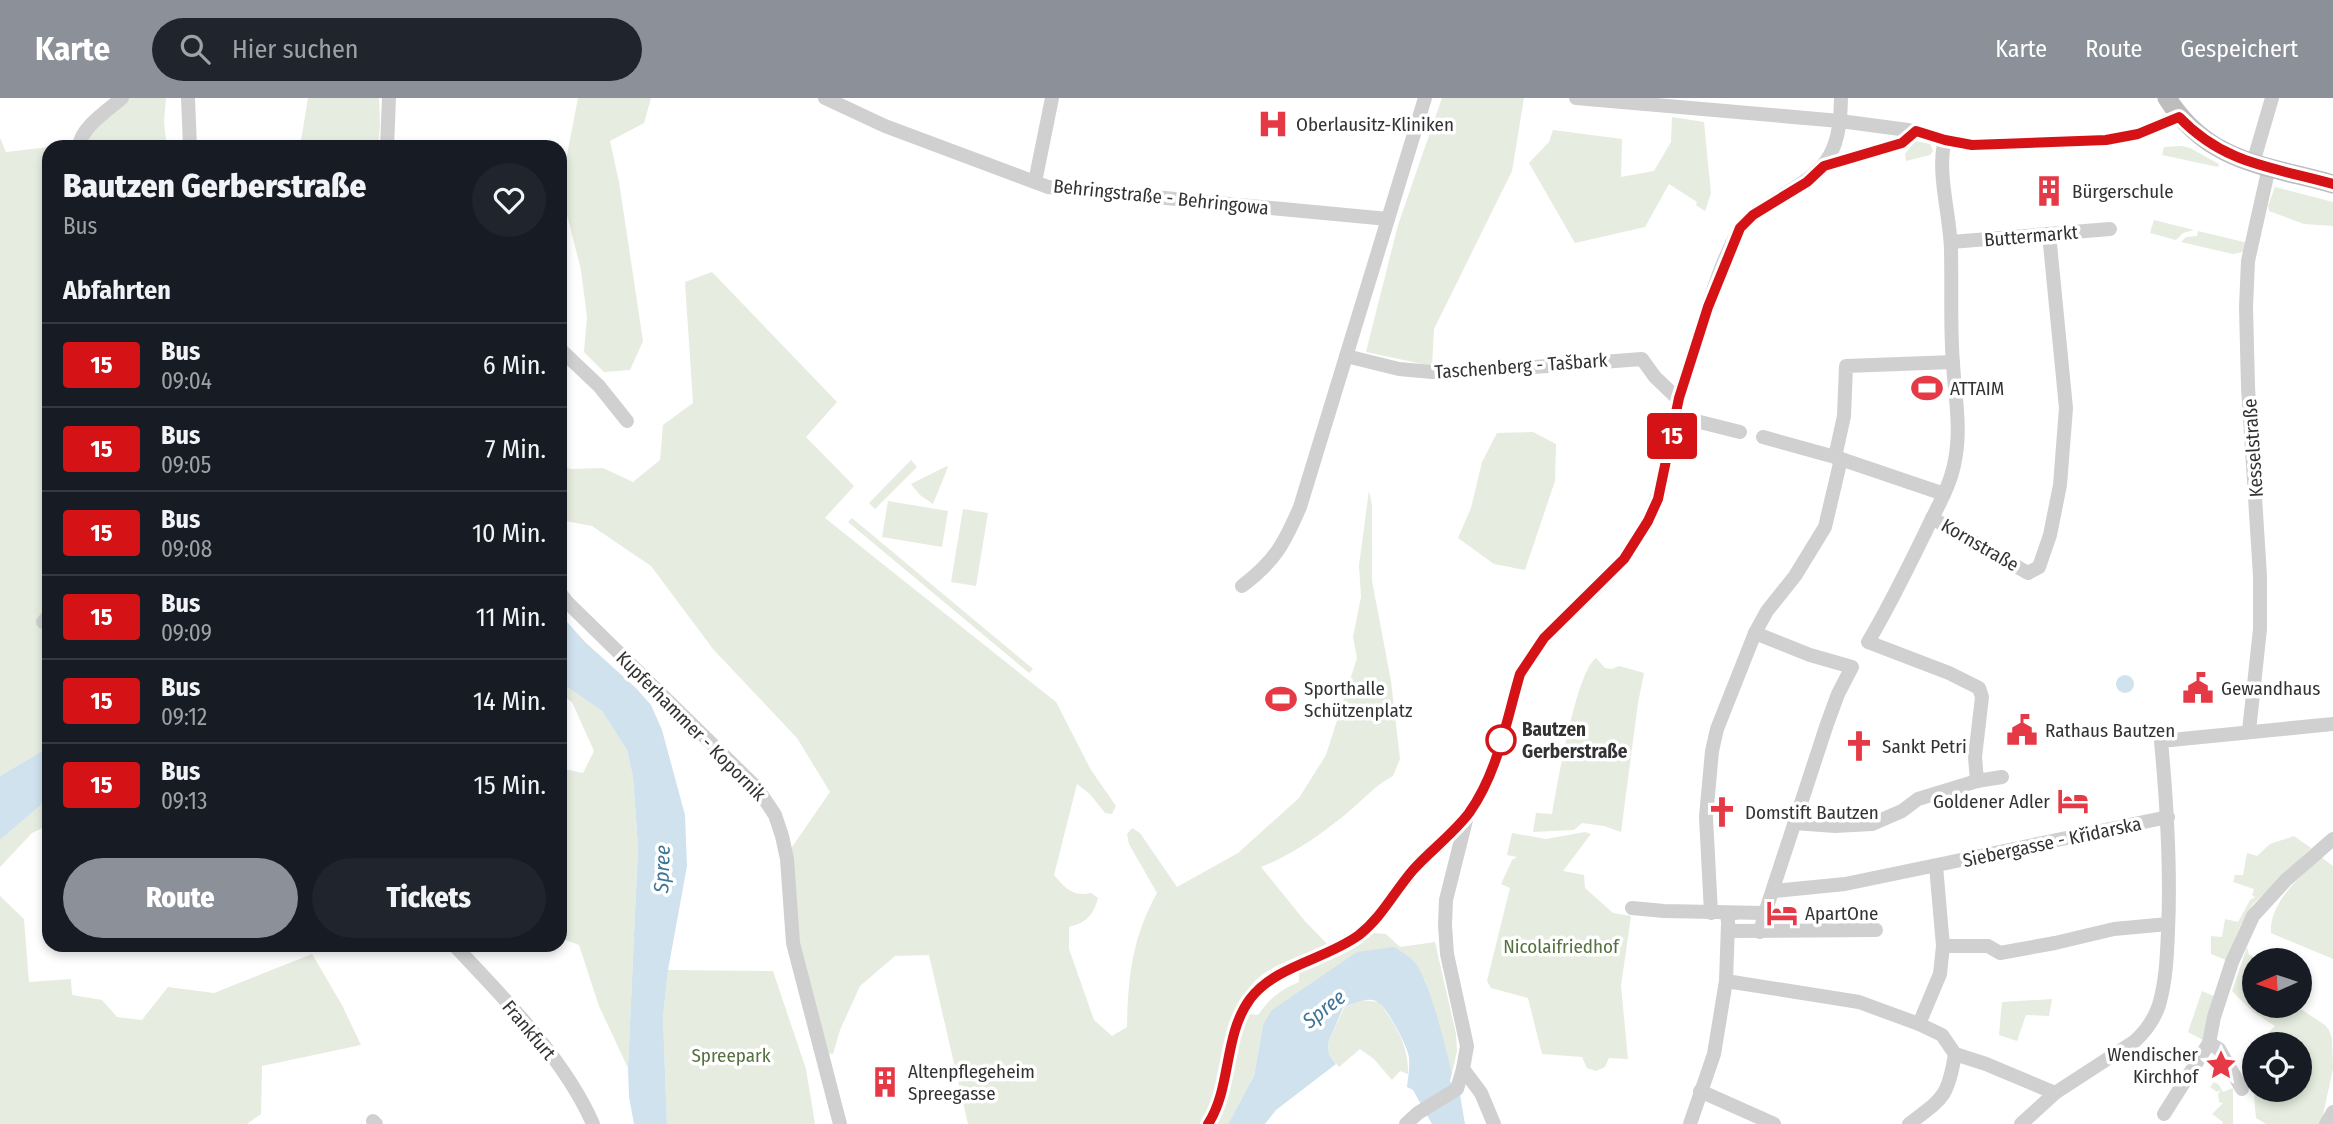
<!DOCTYPE html>
<html lang="de">
<meta charset="utf-8">
<style>
body{margin:0;font-family:"Fira Sans Condensed",sans-serif;background:#20242c;color:#f1f3f6;height:100vh;display:flex;flex-direction:column;font-size:26px;white-space:nowrap}
*{box-sizing:border-box;margin:0}
p{font-size:23px;color:#9ea1a6}
.icon{flex:none;width:38px;height:38px;fill:none;stroke:currentColor;stroke-width:2;stroke-linecap:round;stroke-linejoin:round}
.map{position:relative;flex:1;overflow:hidden}
.side{position:absolute;left:42px;top:42px;width:525px;height:812px;display:flex;flex-direction:column;background:#171b24;border-radius:21px;box-shadow:0 4px 10px #0003}
.side>*{flex:none}
.badge{padding:0 14px;border-radius:5px;font-size:24px;line-height:46px}
.needle{width:46px;rotate:267deg}
.tools{position:absolute;left:2242px;top:850px;display:grid;gap:14px}
.tools a{display:grid;place-items:center;width:70px;height:70px;border-radius:50%;background:#171b24;box-shadow:0 4px 10px #0003;font-size:35px}
.map>.badge{position:absolute;translate:-50% -50%;box-shadow:0 0 0 4px #fff}
h2{padding:0 21px;font-size:26px;line-height:63px}
.round{display:grid;place-items:center;flex:none;width:74px;height:74px;border-radius:37px;background:#20242c}
.head{display:flex;align-items:center;justify-content:space-between;height:119px;padding:0 21px}
h1{font-size:33px;font-weight:800;line-height:52px}
.primary-button{display:flex;gap:14px;margin-top:auto;padding:14px 21px}
.primary-button a{flex:1;height:80px;border-radius:42px;background:#8c9099;color:#fff;font-size:28px;font-weight:800;line-height:80px;text-align:center}
.primary-button a+a{background:#20242c;color:#f1f3f6}
ul{padding:0;list-style:none}
li{display:flex;align-items:center;gap:21px;height:84px;padding:0 21px;border-top:2px solid #363941}
li div{flex:1}
li b{display:block;font-size:26px}
li em{font-style:normal}
li .badge{min-width:77px;font-weight:700;text-align:center}
header{display:flex;align-items:center;gap:42px;box-sizing:border-box;height:98px;padding:0 35px;background:#8c9099;color:#fff}
header strong{font-size:33px}
nav{display:flex;gap:38px;margin-inline-start:auto;font-size:24px}
.search{width:490px;height:63px;background:#20242c;display:flex;align-items:center;gap:18px;box-sizing:border-box;padding:0 24px;border-radius:38px;color:#9ea1a6;font-size:26px}
.map>svg:first-child{display:block}
.green{fill:#e6ecdf}
.water{fill:#cfe2ee}
.lines{fill:none;stroke-linecap:round;stroke-linejoin:round}
.minor{stroke:#d0d0d0;stroke-width:14}
.secondary{stroke:#bdbdbd;stroke-width:19}
.line-casing{stroke:#fff;stroke-width:16}
.line{stroke:#d51317;stroke-width:10}
.stop-dot{fill:#fff;stroke:#d51317;stroke-width:3.5}
.labels{text-anchor:middle;dominant-baseline:central;stroke-width:7;stroke-linejoin:round;paint-order:stroke}
.poi-label{font-size:19px;fill:#333;stroke:#fff;text-anchor:start}
.street-label{font-size:19px;fill:#333;stroke:#fff}
.stop-label{font-size:19px;font-weight:bold;fill:#333;stroke:#fff;text-anchor:start}
.park-label{font-size:19px;fill:#56703f;stroke:#fff}
.water-label{font-size:21px;font-style:italic;fill:#3f7597;stroke:#fff}
</style>
<header>
<strong>Karte</strong>
<div class="search"><svg class="icon" aria-label="search" viewBox="0 0 24 24"><circle cx="10" cy="10" r="6"/><path d="M15 15l6 6"/></svg>Hier suchen</div>
<nav><a>Karte</a><a>Route</a><a>Gespeichert</a></nav>
</header>
<div class="map">
<svg width="2333" height="1026" viewBox="0 0 2333 1026">
<rect width="100%" height="100%" fill="#fff"/>
<!-- green -->
<g class="green">
<path d="M 129,0 L 166,0 L 164,23 L 166,43 L 179,49 L 83,49 L 93,30 Z"/>
<path d="M 308,0 L 379,0 L 380,26 L 378,49 L 300,49 Z"/>
<path d="M 578,0 L 651,0 L 644,25 L 610,43 L 619,84 L 643,243 L 630,272 L 604,274 L 584,254 L 587,219 L 581,172 L 567,117 L 567,57 Z"/>
<path d="M 1442,0 L 1524,0 L 1512,73 L 1434,231 L 1432,268 L 1366,254 L 1398,127 Z"/>
<path d="M 1672,19 L 1704,24 L 1711,95 L 1705,113 L 1696,107 L 1697,104 L 1669,86 L 1645,129 L 1575,145 L 1529,65 L 1549,44 L 1553,32 L 1622,41 L 1621,79 L 1654,73 L 1671,44 Z"/>
<path d="M 0,40 L 6,54 L 49,49 L 49,649 L 0,678 Z"/>
<path d="M 1915,43 L 1930,46 L 1933,53 L 1930,57 L 1906,63 L 1905,56 Z"/>
<path d="M 2182,48 L 2190,50 L 2219,66 L 2218,69 L 2162,57 L 2164,49 Z"/>
<path d="M 2275,89 L 2333,104 L 2333,128 L 2304,126 L 2269,113 L 2268,108 Z"/>
<path d="M 2154,122 L 2194,132 L 2183,135 L 2176,142 L 2150,135 Z"/>
<path d="M 2198,133 L 2248,145 L 2243,154 L 2233,156 L 2181,144 L 2186,139 L 2197,138 Z"/>
<path d="M 712,174 L 837,304 L 806,339 L 854,388 L 825,420 L 1056,604 L 1091,672 L 1116,708 L 1112,716 L 1105,715 L 1090,696 L 1077,686 L 1054,777 C 1065,790 1072,799 1091,795 L 1098,800 C 1093,818 1087,824 1069,829 L 1069,851 L 1094,922 L 1112,938 L 1127,929 C 1128,879 1132,840 1157,795 L 1129,746 L 1127,736 L 1132,730 L 1140,735 L 1177,789 L 1238,755 L 1299,700 L 1326,657 L 1357,560 L 1353,539 L 1361,499 L 1359,467 L 1369,393 L 1372,407 L 1372,483 L 1391,583 L 1400,661 L 1393,678 C 1374,688 1362,703 1346,716 C 1320,737 1292,757 1261,769 L 1304,822 L 1328,847 C 1305,857 1273,865 1255,883 C 1236,903 1221,982 1213,1012 L 1204,1026 L 968,1026 L 929,857 L 895,858 L 860,888 L 840,932 L 833,956 L 825,955 L 787,794 L 792,749 L 830,694 L 797,640 L 713,551 L 651,468 L 592,428 L 560,422 L 560,369 L 572,371 L 603,370 L 633,384 L 660,362 L 663,327 L 693,305 L 685,184 Z"/>
<path d="M 1533,334 L 1556,346 L 1555,383 L 1525,472 L 1494,466 L 1458,440 L 1471,410 L 1482,364 L 1497,335 Z"/>
<path d="M 911,362 L 917,369 L 875,411 L 869,405 Z"/>
<path d="M 947,368 L 948,369 L 933,406 L 920,397 L 911,386 Z"/>
<path d="M 888,403 L 948,413 L 942,449 L 882,439 Z"/>
<path d="M 963,411 L 988,415 L 976,488 L 951,484 Z"/>
<path d="M 852,420 L 1033,571 L 1029,575 L 848,424 Z"/>
<path d="M 1596,560 L 1605,570 L 1612,571 L 1619,568 L 1644,575 L 1638,605 L 1621,734 L 1604,728 L 1582,725 L 1574,732 L 1533,734 L 1536,715 L 1552,716 C 1557,687 1576,574 1596,560 Z"/>
<path d="M 560,584 L 602,613 L 627,652 L 633,679 L 638,749 L 628,970 L 599,908 L 579,847 L 560,840 L 560,670 L 583,675 L 594,653 L 572,604 L 560,596 Z"/>
<path d="M 49,700 L 49,727 L 32,735 L 0,769 L 0,742 Z"/>
<path d="M 1585,734 L 1591,736 L 1563,773 L 1584,777 L 1585,790 L 1613,815 L 1631,818 L 1621,888 L 1628,961 L 1609,960 L 1605,969 L 1596,973 L 1587,970 L 1582,959 L 1542,956 L 1528,900 L 1491,890 L 1487,883 L 1510,790 L 1501,786 L 1512,762 L 1517,759 L 1507,757 L 1512,735 L 1546,741 Z"/>
<path d="M 2294,738 L 2311,750 L 2253,806 L 2241,826 L 2226,862 L 2211,856 L 2211,838 L 2222,839 L 2225,821 L 2238,824 L 2250,802 L 2255,799 L 2252,797 L 2254,791 L 2233,784 L 2235,777 L 2243,777 L 2247,755 L 2257,758 L 2270,746 Z"/>
<path d="M 2321,759 L 2333,768 L 2333,861 L 2271,835 C 2269,803 2301,779 2321,759 Z"/>
<path d="M 0,798 L 24,821 L 29,884 L 71,881 L 72,897 L 102,902 L 117,919 L 142,922 L 168,889 L 214,895 L 312,856 L 342,907 L 361,947 L 262,968 L 261,1016 L 247,1026 L 0,1026 Z"/>
<path d="M 1374,835 L 1386,836 L 1400,849 L 1435,844 L 1456,936 L 1457,953 L 1452,975 L 1425,882 L 1357,854 L 1263,927 L 1254,978 L 1228,1026 L 1214,1026 L 1238,944 L 1248,916 L 1258,917 C 1270,900 1280,892 1299,884 L 1299,874 L 1342,855 Z"/>
<path d="M 2247,849 L 2249,857 L 2252,857 L 2254,864 L 2254,908 L 2296,908 L 2325,927 L 2329,932 L 2332,940 L 2333,971 L 2321,1026 L 2266,1026 L 2256,1020 L 2250,954 L 2254,949 L 2254,992 L 2300,992 L 2300,947 L 2256,947 L 2275,928 L 2253,914 L 2232,893 Z"/>
<path d="M 668,872 L 773,873 L 806,971 L 815,1026 L 667,1026 L 663,919 Z"/>
<path d="M 2202,893 L 2218,900 L 2203,942 L 2188,934 Z"/>
<path d="M 2052,901 L 2049,918 L 2026,917 L 2017,943 L 1999,937 L 2002,904 Z"/>
<path d="M 1361,902 L 1379,904 C 1395,926 1409,948 1408,976 L 1400,973 L 1392,982 L 1374,961 L 1360,951 L 1339,969 L 1329,957 L 1328,945 L 1344,910 Z"/>
<path d="M 2214,984 L 2219,987 L 2223,994 L 2233,990 L 2233,1026 L 2222,1026 L 2223,1024 L 2212,1016 L 2223,1005 L 2219,1004 L 2218,996 L 2221,992 L 2217,994 L 2210,989 Z"/>
</g>
<!-- water -->
<g class="water">
<path d="M 560,516 L 585,544 L 636,590 L 651,607 L 662,632 L 685,717 L 687,768 L 668,872 L 663,919 L 667,1026 L 634,1026 L 629,999 L 628,970 L 638,749 L 633,679 L 627,652 L 602,613 L 560,584 Z"/>
<circle cx="2125" cy="586" r="9"/>
<path d="M 49,649 L 49,700 L 0,742 L 0,678 Z"/>
<path d="M 1394,849 C 1402,854 1410,858 1416,866 C 1431,887 1445,948 1452,975 L 1450,983 L 1460,997 L 1465,1026 L 1432,1026 L 1413,992 L 1407,989 C 1408,979 1411,965 1408,955 C 1404,943 1387,908 1376,903 C 1365,899 1353,906 1343,910 L 1328,945 L 1329,957 L 1336,966 L 1276,1012 L 1265,1026 L 1228,1026 L 1254,978 L 1263,927 L 1272,912 L 1357,854 Z"/>
</g>
<g class="lines">
<!-- minor -->
<g class="minor">
<path d="M 188,0 L 190,49"/>
<path d="M 825,0 L 885,28 L 1048,89 L 1388,121"/>
<path d="M 1576,0 L 1840,23 L 1908,32 L 1945,42 L 1973,47 L 2106,42 L 2138,36 L 2179,19"/>
<path d="M 1945,42 C 1936,75 1951,119 1951,154 C 1952,191 1950,229 1953,266 C 1955,299 1962,333 1954,367 C 1949,391 1935,413 1925,435 C 1907,472 1889,509 1868,544 L 1949,575 L 1979,590 L 1982,599 L 1975,659 L 1977,683 L 2002,679"/>
<path d="M 79,49 C 80,30 108,12 122,0"/>
<path d="M 387,49 L 389,0"/>
<path d="M 2253,65 L 2272,0"/>
<path d="M 1035,84 L 1052,0"/>
<path d="M 1951,144 L 2110,131"/>
<path d="M 560,251 L 599,288 L 627,323"/>
<path d="M 1346,258 L 1399,271 L 1432,274 L 1465,274 L 1642,261 L 1655,279 L 1679,302"/>
<path d="M 1676,318 L 1740,334"/>
<path d="M 1763,339 L 1835,359 L 1944,396"/>
<path d="M 1835,359 L 1844,318 L 1846,268 L 1953,264"/>
<path d="M 1932,420 L 2028,475 L 2039,469 L 2050,437 L 2060,387 L 2066,310 L 2049,136"/>
<path d="M 1242,488 C 1275,463 1284,446 1300,409 L 1425,0"/>
<path d="M 560,495 L 568,505 L 757,690 L 775,717 L 782,738 L 787,761 L 793,845 L 840,1026"/>
<path d="M 43,524 L 49,517"/>
<path d="M 2249,633 L 2260,531 L 2260,478 L 2248,289 L 2246,209 L 2248,163 L 2269,69"/>
<path d="M 1794,725 L 1835,728 L 1872,726 L 1902,713 L 1918,701 L 1977,683"/>
<path d="M 1774,793 L 1845,786 L 2168,719"/>
<path d="M 1632,810 L 1664,813 L 1765,815 L 1827,626 L 1838,596 L 1852,569 L 1810,557 L 1755,535"/>
<path d="M 1711,815 L 1706,719 L 1712,653 L 1717,631 L 1755,535 L 1767,513 L 1795,478 L 1825,429 L 1841,361"/>
<path d="M 1735,815 L 1727,815 L 1729,833 L 1876,832"/>
<path d="M 1758,815 L 1765,815 L 1760,834"/>
<path d="M 454,847 C 503,899 565,961 593,1026"/>
<path d="M 1943,848 L 1988,848 L 2000,855 L 2055,845 L 2114,831 L 2168,826"/>
<path d="M 1726,883 L 1859,904 L 1919,926 L 1942,937 L 1955,956 C 1948,1000 1942,1001 1909,1026"/>
<path d="M 1919,926 L 1940,876 L 1943,848 L 1936,768"/>
<path d="M 2209,945 L 2219,951 L 2242,991"/>
<path d="M 1955,956 L 1986,966 L 2055,995"/>
<path d="M 1463,971 L 1481,995 L 1494,1026"/>
<path d="M 1700,993 L 1774,1026"/>
<path d="M 2164,1016 L 2209,945 L 2214,919 L 2232,864 L 2253,818 L 2286,782 L 2333,741"/>
<path d="M 373,1023 L 376,1026"/>
<path d="M 1208,1026 C 1232,989 1223,938 1250,901 C 1276,867 1325,862 1359,837 C 1383,819 1393,794 1413,772 C 1430,753 1453,736 1469,715 C 1498,674 1506,624 1520,576 C 1548,524 1603,494 1635,445 C 1665,398 1667,357 1678,304 C 1683,284 1691,263 1697,243 C 1709,207 1719,167 1738,134 C 1745,121 1757,114 1769,106 C 1821,74 1840,66 1841,0"/>
<path d="M 1406,1026 L 1418,1015 L 1457,991 L 1463,971 L 1467,948 L 1447,856 L 1445,827 L 1446,802 L 1467,718"/>
<path d="M 1690,1026 L 1714,956 L 1726,883 L 1728,826"/>
<path d="M 2021,1026 L 2055,995 L 2135,943 C 2146,933 2154,922 2159,907 C 2166,883 2167,858 2168,833 C 2171,769 2167,707 2161,643 L 2333,626"/>
<path d="M 2326,1026 L 2333,1014"/>
</g>
<!-- secondary -->
<path class="secondary" d="M 2167,0 C 2208,65 2265,67 2333,86"/>
</g>
<g class="lines">
<defs>
<path id="line" d="M 1208,1026 C 1232,989 1223,938 1250,901 C 1276,867 1325,862 1359,837 C 1382,819 1394,794 1413,772 C 1430,753 1453,736 1469,715 C 1498,674 1506,624 1520,576 L 1544,540 L 1624,461 L 1648,423 L 1658,401 L 1679,300 L 1708,209 L 1740,130 L 1753,117 L 1807,84 L 1824,68 L 1902,45 L 1916,33 L 1945,42 L 1972,47 L 2106,42 L 2138,36 L 2179,19 C 2225,67 2273,69 2333,86"/>
</defs>
<!-- line casing -->
<use href="#line" class="line-casing"/>
<!-- line -->
<use href="#line" class="line"/>
</g>
<!-- icons -->
<defs>
<symbol id="hospital-bare" viewBox="-9 -9 18 18"><path d="M-5-5h3v3.5h4V-5h3V5h-3V1.5h-4V5h-3Z" fill="#e63946" stroke="#fff" stroke-width="2.5" paint-order="stroke"/></symbol>
<symbol id="building-bare" viewBox="-9 -9 18 18"><path d="M-4-6H4V6H1V3H-1V6H-4ZM-2.5-4.3h1.7v1.8h-1.7ZM.8-4.3h1.7v1.8H.8ZM-2.5-1h1.7V.8h-1.7ZM.8-1h1.7V.8H.8Z" fill="#e63946" stroke="#fff" stroke-width="2.5" paint-order="stroke"/></symbol>
<symbol id="stadium-bare" viewBox="-9 -9 18 18"><path d="M0-5a6.5 5 0 1 0 0 10a6.5 5 0 1 0 0-10ZM-3.5-1.8h7v3.6h-7Z" fill="#e63946" stroke="#fff" stroke-width="2.5" paint-order="stroke"/></symbol>
<symbol id="civic-bare" viewBox="-9 -9 18 18"><path d="M-.6-6.5H3V-4.5H.6V-3L4-1V1h2V6H-6V1h2V-1L-.6-3ZM-1.2 2.5V6h2.4V2.5Z" fill="#e63946" stroke="#fff" stroke-width="2.5" paint-order="stroke"/></symbol>
<symbol id="church-bare" viewBox="-9 -9 18 18"><path d="M-1.2-6h2.4v3.5h3.3v2.4h-3.3V6h-2.4V-.1h-3.3v-2.4h3.3Z" fill="#e63946" stroke="#fff" stroke-width="2.5" paint-order="stroke"/></symbol>
<symbol id="hotel-bare" viewBox="-9 -9 18 18"><path d="M-6-4.5h1.5V1H6V5H4.5V3h-9V5H-6ZM-4 0a1.8 1.8 0 1 1 3.6 0ZM.5 0V-2.5h3Q6-2.5 6 0Z" fill="#e63946" stroke="#fff" stroke-width="2.5" paint-order="stroke"/></symbol>
<symbol id="sight-bare" viewBox="-9 -9 18 18"><path d="M0-6L1.8-2.2L6-1.7L2.9 1.2L3.7 5.4L0 3.3L-3.7 5.4L-2.9 1.2L-6-1.7L-1.8-2.2Z" fill="#e63946" stroke="#fff" stroke-width="2.5" paint-order="stroke"/></symbol>
</defs>
<g fill-rule="evenodd">
<use href="#hospital-bare" x="1251" y="4" width="44" height="44"/>
<use href="#building-bare" x="2027" y="71" width="44" height="44"/>
<use href="#stadium-bare" x="1905" y="268" width="44" height="44"/>
<use href="#civic-bare" x="2176" y="568" width="44" height="44"/>
<use href="#stadium-bare" x="1259" y="579" width="44" height="44"/>
<use href="#civic-bare" x="2000" y="610" width="44" height="44"/>
<use href="#church-bare" x="1837" y="626" width="44" height="44"/>
<use href="#hotel-bare" x="2051" y="681" width="44" height="44"/>
<use href="#church-bare" x="1700" y="692" width="44" height="44"/>
<use href="#hotel-bare" x="1760" y="793" width="44" height="44"/>
<use href="#sight-bare" x="2199" y="945" width="44" height="44"/>
<use href="#building-bare" x="863" y="962" width="44" height="44"/>
</g>
<!-- markers -->
<circle class="stop-dot" cx="1501" cy="642" r="14"/>
<g class="labels">
<!-- poi labels -->
<g class="poi-label">
<text x="1296" y="26">Oberlausitz-Kliniken</text>
<text x="2072" y="93">Bürgerschule</text>
<text x="1950" y="290">ATTAIM</text>
<text x="1304" y="590">Sporthalle<tspan x="1304" dy="22">Schützenplatz</tspan></text>
<text x="2221" y="590">Gewandhaus</text>
<text x="2045" y="632">Rathaus Bautzen</text>
<text x="1882" y="648">Sankt Petri</text>
<text x="2050" y="703" text-anchor="end">Goldener Adler</text>
<text x="1745" y="714">Domstift Bautzen</text>
<text x="1805" y="815">ApartOne</text>
<text x="2198" y="956" text-anchor="end">Wendischer<tspan x="2198" dy="22">Kirchhof</tspan></text>
<text x="908" y="973">Altenpflegeheim<tspan x="908" dy="22">Spreegasse</tspan></text>
</g>
<!-- street labels -->
<g class="street-label">
<text transform="translate(1161 99) rotate(6)">Behringstraße - Behringowa</text>
<text transform="translate(2031 138) rotate(-5)">Buttermarkt</text>
<text transform="translate(1521 268) rotate(-4)">Taschenberg - Tašbark</text>
<text transform="translate(2253 350) rotate(-94)">Kesselstraße</text>
<text transform="translate(1980 447) rotate(30)">Kornstraße</text>
<text transform="translate(691 628) rotate(45)">Kupferhammer - Kopornik</text>
<text transform="translate(2052 744) rotate(-12)">Siebergasse - Křidarska</text>
<text transform="translate(529 932) rotate(50)">Frankfurt</text>
</g>
<!-- stop labels -->
<g class="stop-label">
<text x="1522" y="631">Bautzen<tspan x="1522" dy="22">Gerberstraße</tspan></text>
</g>
<!-- park labels -->
<g class="park-label">
<text x="1561" y="848">Nicolaifriedhof</text>
<text x="731" y="957">Spreepark</text>
</g>
<!-- water labels -->
<g class="water-label">
<text transform="translate(662 771) rotate(-88)">Spree</text>
<text transform="translate(1324 911) rotate(-38)">Spree</text>
</g>
</g>
</svg>
<div class="tools">
<a><svg class="needle" viewBox="-14 -14 28 28"><path d="M0-13l5 13h-10z" fill="#e53935"/><path d="M0 13l5-13h-10z" fill="#9ea1a6"/></svg></a>
<a><svg class="icon" aria-label="locate" viewBox="0 0 24 24"><circle cx="12" cy="12" r="6"/><path d="M12 2v4M12 18v4M2 12h4M18 12h4"/></svg></a>
</div>
<b class="badge" style="left:1672px;top:338px;background:#d51317;color:#fff">15</b>
<section class="side">
<div class="head"><div><h1>Bautzen Gerberstraße</h1><p>Bus</p></div><a class="round"><svg class="icon" aria-label="heart" viewBox="0 0 24 24"><path d="M12 20l-8-8c-3-5 5-10 8-4 3-6 11-1 8 4z"/></svg></a></div>
<h2>Abfahrten</h2>
<ul>
<li><span class="badge" style="background:#d51317;color:#fff">15</span><div><b>Bus</b><p>09:04</p></div><em>6 Min.</em></li>
<li><span class="badge" style="background:#d51317;color:#fff">15</span><div><b>Bus</b><p>09:05</p></div><em>7 Min.</em></li>
<li><span class="badge" style="background:#d51317;color:#fff">15</span><div><b>Bus</b><p>09:08</p></div><em>10 Min.</em></li>
<li><span class="badge" style="background:#d51317;color:#fff">15</span><div><b>Bus</b><p>09:09</p></div><em>11 Min.</em></li>
<li><span class="badge" style="background:#d51317;color:#fff">15</span><div><b>Bus</b><p>09:12</p></div><em>14 Min.</em></li>
<li><span class="badge" style="background:#d51317;color:#fff">15</span><div><b>Bus</b><p>09:13</p></div><em>15 Min.</em></li>
</ul>
<div class="primary-button"><a>Route</a><a>Tickets</a></div>
</section>
</div>
